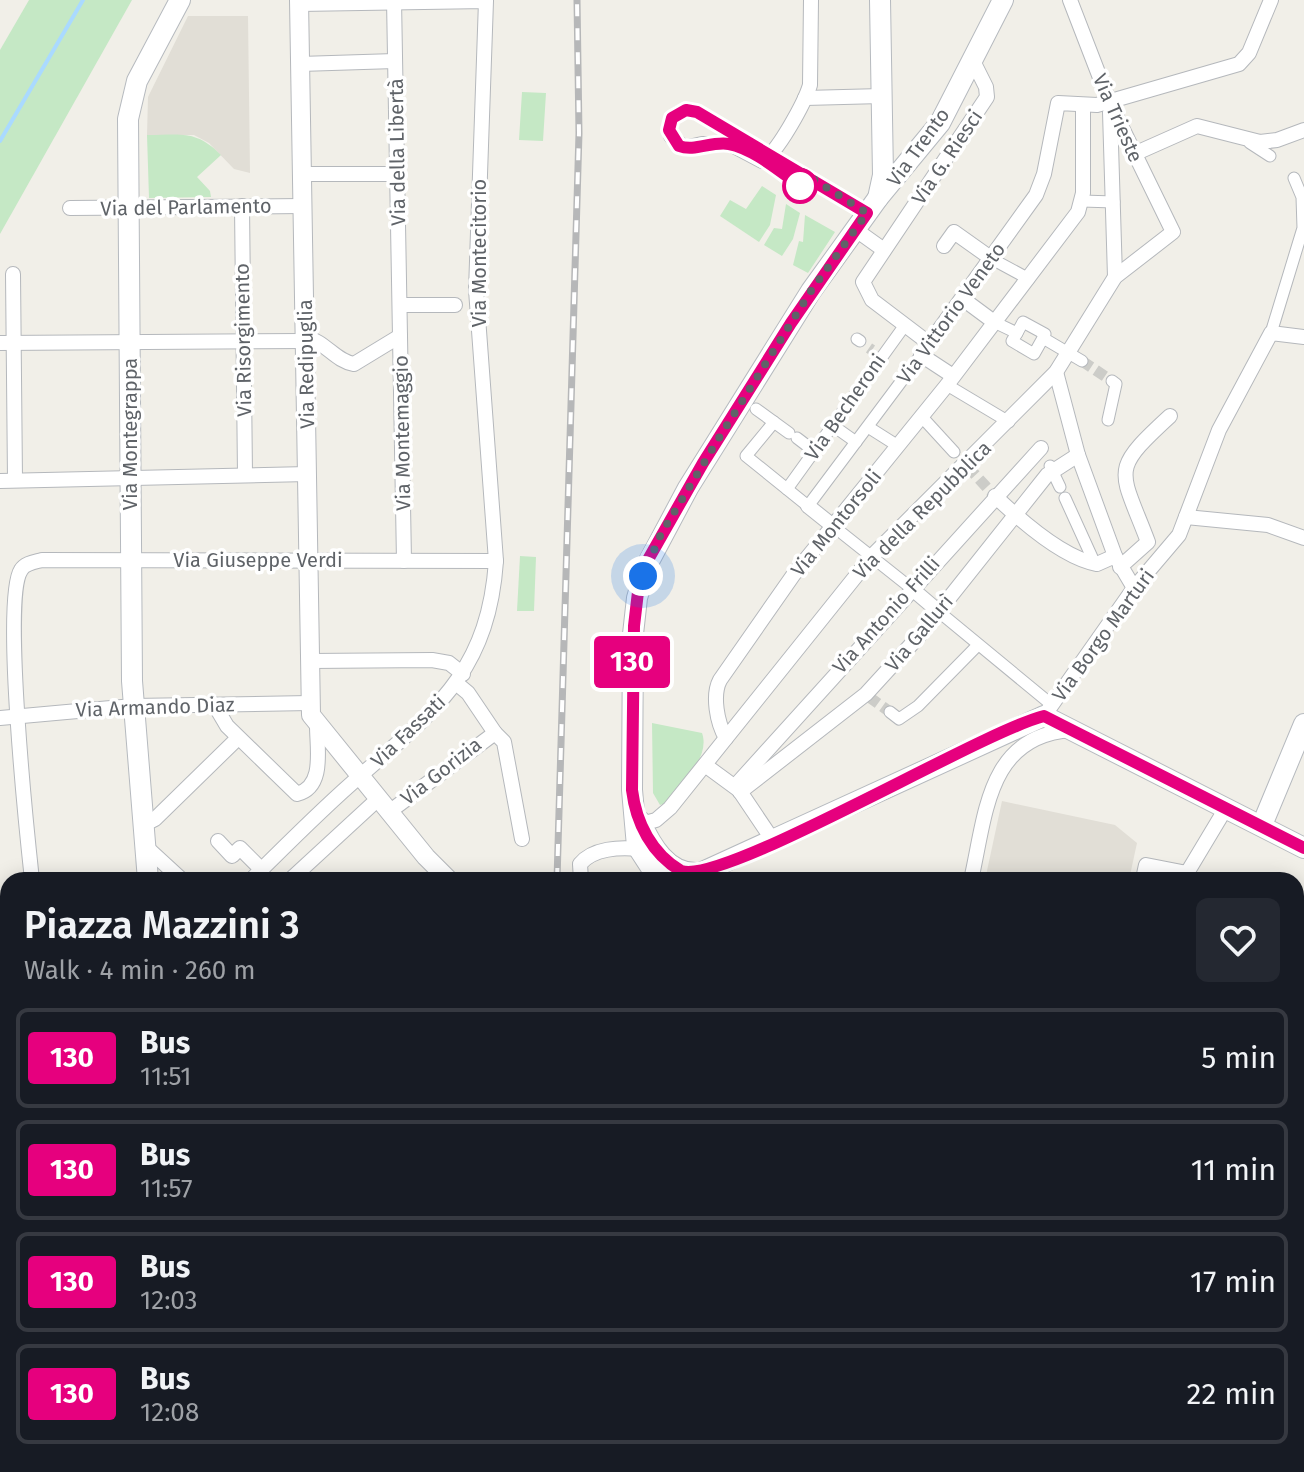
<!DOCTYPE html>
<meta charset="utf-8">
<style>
body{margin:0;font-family:"Fira Sans",sans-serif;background:#242831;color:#f1f3f6;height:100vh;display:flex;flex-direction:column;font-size:30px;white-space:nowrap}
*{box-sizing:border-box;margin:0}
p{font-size:26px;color:#9ea1a6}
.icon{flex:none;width:44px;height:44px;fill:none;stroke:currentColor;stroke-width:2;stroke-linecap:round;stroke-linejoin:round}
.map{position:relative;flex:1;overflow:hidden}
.details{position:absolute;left:0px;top:872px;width:1304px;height:600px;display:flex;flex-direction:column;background:#171b24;border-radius:24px 24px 0 0;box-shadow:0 4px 20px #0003}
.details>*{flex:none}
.badge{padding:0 16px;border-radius:6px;font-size:28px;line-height:52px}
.you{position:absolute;width:40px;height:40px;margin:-20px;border:6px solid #fff;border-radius:50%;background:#1a73e8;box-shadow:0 0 0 12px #1a73e833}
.map>.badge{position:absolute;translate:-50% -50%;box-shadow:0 0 0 4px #fff}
.round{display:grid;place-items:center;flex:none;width:84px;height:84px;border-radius:12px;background:#242831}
.head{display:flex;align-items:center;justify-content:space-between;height:136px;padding:0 24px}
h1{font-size:38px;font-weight:600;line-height:60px}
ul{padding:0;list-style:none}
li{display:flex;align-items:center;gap:24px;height:100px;margin:0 16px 12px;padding:0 8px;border:4px solid #363941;border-radius:12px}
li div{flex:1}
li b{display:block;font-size:30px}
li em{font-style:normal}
li .badge{min-width:88px;font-weight:700;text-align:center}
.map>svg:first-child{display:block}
.education{fill:#e1ded6}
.green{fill:#c5e8c5}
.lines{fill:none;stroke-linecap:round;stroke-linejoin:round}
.stream{stroke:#aadaff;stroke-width:4}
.river{stroke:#aadaff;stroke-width:24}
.pedestrian-tunnel{stroke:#ccccc8;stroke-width:11;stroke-dasharray:11 5.5;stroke-linecap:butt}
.pedestrian-casing{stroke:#b5b8bc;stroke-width:13}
.minor-casing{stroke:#b5b8bc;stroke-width:16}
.tertiary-casing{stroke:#b5b8bc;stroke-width:20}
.secondary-casing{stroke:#b6babf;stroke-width:22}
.pedestrian{stroke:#fff;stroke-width:11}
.minor{stroke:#fff;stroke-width:14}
.tertiary{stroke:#fff;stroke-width:18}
.secondary{stroke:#fff;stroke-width:20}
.rail-casing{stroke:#b6b7b8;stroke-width:7}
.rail{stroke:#fff;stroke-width:4;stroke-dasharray:12;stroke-linecap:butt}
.line-casing{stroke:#fff;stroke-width:18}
.line{stroke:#e6007e;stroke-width:12}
.walk{stroke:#5f6368;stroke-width:8;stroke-dasharray:0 14.4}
.stop-dot{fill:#fff;stroke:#e6007e;stroke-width:4}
.labels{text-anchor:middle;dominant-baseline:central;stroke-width:7;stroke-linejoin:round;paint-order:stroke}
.street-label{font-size:20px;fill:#5f6368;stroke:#fff}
</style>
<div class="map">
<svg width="1304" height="1472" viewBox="0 0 1304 1472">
<rect width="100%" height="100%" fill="#f1efe8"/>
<!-- education -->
<g class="education">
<path d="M 188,16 L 248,16 L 250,173 L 234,169 L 209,143 L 194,135 L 147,135 L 148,97 Z"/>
<path d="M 1002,801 L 1115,825 L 1137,843 L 1129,880 L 985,880 Z"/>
</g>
<!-- green -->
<g class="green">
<path d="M 29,0 L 132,0 L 0,234 L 0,50 Z"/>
<path d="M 522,92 L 546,93 L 543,141 L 519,140 Z"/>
<path d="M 147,135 C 180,135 196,129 221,155 L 197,177 L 210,191 L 211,197 L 149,198 Z"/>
<path d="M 762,186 L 776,195 L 770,225 L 759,242 L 720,216 L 730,200 L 746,209 Z"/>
<path d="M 786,204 L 800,213 L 793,239 L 782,256 L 764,245 L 774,228 L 782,229 Z"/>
<path d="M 805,215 L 835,232 L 808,273 L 793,265 L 799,241 L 803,242 Z"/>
<path d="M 520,556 L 536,557 L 534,611 L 517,611 Z"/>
<path d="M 652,723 L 702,733 C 711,758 680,785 666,803 L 660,805 L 653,793 Z"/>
</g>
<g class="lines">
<!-- stream -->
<path class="stream" d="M 0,141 L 83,0"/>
<!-- river -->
<g class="river">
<path d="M 1296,1291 L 1304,1283"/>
<path d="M 1296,1391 L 1304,1399"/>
</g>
<!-- pedestrian-tunnel -->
<g class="pedestrian-tunnel">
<path d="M 869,348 L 872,350"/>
<path d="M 1082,361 L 1112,381"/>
<path d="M 968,467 L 992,493"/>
<path d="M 869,697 L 890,712"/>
</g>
<defs>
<g id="pedestrian">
<path d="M 1250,143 L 1270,156"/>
<path d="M 1082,201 L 1114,202"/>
<path d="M 992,259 L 1029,279"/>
<path d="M 994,322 L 1017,333 L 1012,341 L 1034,354 L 1043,338 L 1082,361"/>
<path d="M 1017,333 L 1023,322 L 1045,334 L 1043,338"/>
<path d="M 1271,333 L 1303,228 L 1302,197 L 1294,178"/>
<path d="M 857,339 L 860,341"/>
<path d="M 947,385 L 1009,422"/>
<path d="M 756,409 L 789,433"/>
<path d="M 921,416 L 954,452"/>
<path d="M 1108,420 L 1116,384 L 1112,381"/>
<path d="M 774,422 L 746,456 L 808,506 L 921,355"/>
<path d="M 832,425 L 856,442"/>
<path d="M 868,427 L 898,446"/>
<path d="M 797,438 L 814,451"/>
<path d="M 1050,466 L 1060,487"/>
<path d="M 787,489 L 905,325"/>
<path d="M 1065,498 L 1095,564"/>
<path d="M 833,526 L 911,588"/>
<path d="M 938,611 L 1052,705"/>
<path d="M 890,712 L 899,719 L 918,706 L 978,645"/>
<path d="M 246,1472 L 248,1464"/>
</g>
<g id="minor">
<path d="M 394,0 L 404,561"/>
<path d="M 811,0 L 810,85 C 805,102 777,154 762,161 L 730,144 L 702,144 L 684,148 L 671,136 C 667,118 680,107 697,112 L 867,213"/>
<path d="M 300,64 L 395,61"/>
<path d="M 805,98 L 882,96"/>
<path d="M 1110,112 L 1115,277"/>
<path d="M 1134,154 L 1197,126 L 1260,142 L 1277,140 L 1304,130"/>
<path d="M 302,174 L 397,174"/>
<path d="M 242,206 L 245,474"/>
<path d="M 70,208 L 303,206"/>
<path d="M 856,230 L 884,250"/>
<path d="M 944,246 L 954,232 L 992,259"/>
<path d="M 13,274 L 15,480"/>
<path d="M 963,299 L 994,322"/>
<path d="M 400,305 L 455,305"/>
<path d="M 305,337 C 325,341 335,361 354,364 L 400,336"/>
<path d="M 0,343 L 305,341"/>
<path d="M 930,344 L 872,300 L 863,282 L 987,97 L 986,87 L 973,61"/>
<path d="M 1056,372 L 1078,455 L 1115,556 L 1134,588"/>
<path d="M 953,376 L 921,355 L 1036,195 L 1044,174 L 1058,103 L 1097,105 L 1239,64 L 1249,53 L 1271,0"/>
<path d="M 0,481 L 308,474"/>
<path d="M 995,496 C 1019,519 1063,558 1097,564 L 1115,556"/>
<path d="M 808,506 L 833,526"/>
<path d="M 1186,517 L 1268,525 L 1304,538"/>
<path d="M 1120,567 L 1148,542 C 1120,468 1109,472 1170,416"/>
<path d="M 911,588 L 938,611"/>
<path d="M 310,661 L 432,660 L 449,663 L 463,674"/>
<path d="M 456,683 L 468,693 L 495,733"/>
<path d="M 214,704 L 227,726 L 297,794 C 325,787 317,749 317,726"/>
<path d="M 1044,716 L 1134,588 L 1179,535 L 1219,430 L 1271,333 L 1304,337"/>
<path d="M 0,718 L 133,706 L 310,703"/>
<path d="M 726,738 C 717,723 712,695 720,680 L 794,574 L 947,385 L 1078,212 L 1083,193 L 1083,107"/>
<path d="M 705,765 L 739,790 L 774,842"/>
<path d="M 735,786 L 1041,448"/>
<path d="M 740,792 L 866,694 L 919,636 L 1047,475 L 1078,455"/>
<path d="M 389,812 L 495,733 L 504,742 L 522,839"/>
<path d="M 641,824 L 656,820 L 670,808 L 872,556 L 1056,372 L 1115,277 L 1173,232 L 1109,101 L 1070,0"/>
<path d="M 143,825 L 155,819 L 238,738"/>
<path d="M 218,841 L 232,856 L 240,848 L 261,869"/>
<path d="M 145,846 L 182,880"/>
<path d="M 1143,879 L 1146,865 L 1187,873 L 1226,808"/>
<path d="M 32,880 C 27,834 2,598 21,570 C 25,563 35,562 42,560 L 496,561"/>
<path d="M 251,880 C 284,847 317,814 352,783 C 431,713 488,676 496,561 L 476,290 L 486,1 L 299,4"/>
<path d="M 290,880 L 378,799"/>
<path d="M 581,880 L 580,864 C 593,848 620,847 639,849"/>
<path d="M 971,880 C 986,815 987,736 1071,730"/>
<path d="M 1296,1036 L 1304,1037"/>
<path d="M 1296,1079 L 1304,1079"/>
<path d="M 136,1464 L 136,1472"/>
<path d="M 425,1464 L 433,1472"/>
<path d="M 1177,1464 L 1180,1472"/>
<path d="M 1058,1472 L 1059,1464"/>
<path d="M 1160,1472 L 1161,1464"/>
</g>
<g id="tertiary">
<path d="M 299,0 L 311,715 L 426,857 L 449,880"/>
<path d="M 0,1043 L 8,1042"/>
<path d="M 468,1472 L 473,1464"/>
</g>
<g id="secondary">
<path d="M 878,198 L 883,175 L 880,0"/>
<path d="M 640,821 C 651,845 667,874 697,873"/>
<path d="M 1262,825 L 1304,724"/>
<path d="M 148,880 L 132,681 L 128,119 L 137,81 L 180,0"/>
<path d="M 659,880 L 637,846 L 632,790 L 633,634 L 637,598 L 646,567 L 688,488 L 811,291 L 878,198 L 940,123 L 1003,0"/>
<path d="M 685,880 L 1044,716 L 1304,848"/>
<path d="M 0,1284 L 8,1271"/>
<path d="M 1296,1359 L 1304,1355"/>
<path d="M 680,1472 L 682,1464"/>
</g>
</defs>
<!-- pedestrian casing -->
<use href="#pedestrian" class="pedestrian-casing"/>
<!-- minor casing -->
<use href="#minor" class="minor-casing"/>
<!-- tertiary casing -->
<use href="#tertiary" class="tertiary-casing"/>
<!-- secondary casing -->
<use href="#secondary" class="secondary-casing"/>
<!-- pedestrian -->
<use href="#pedestrian" class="pedestrian"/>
<!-- minor -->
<use href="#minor" class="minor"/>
<!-- tertiary -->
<use href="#tertiary" class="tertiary"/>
<!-- secondary -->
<use href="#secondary" class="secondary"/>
<defs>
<g id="rail">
<path d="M 557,880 L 579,133 L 577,0"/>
<path d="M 540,1472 L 540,1464"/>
</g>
</defs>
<!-- rail casing -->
<use href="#rail" class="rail-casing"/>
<!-- rail -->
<use href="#rail" class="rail"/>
</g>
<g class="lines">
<defs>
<path id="line" d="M 808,191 C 785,176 756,149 729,144 C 711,141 695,152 679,146 L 669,130 L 672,118 L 686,110 L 697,112 L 867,213 L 791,323 L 703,463 L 649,558 L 638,592 L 634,626 L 632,790 C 636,823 652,854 681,871 C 725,885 978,733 1044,716 L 1304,848"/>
</defs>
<!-- line casing -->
<use href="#line" class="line-casing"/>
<!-- line -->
<use href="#line" class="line"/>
<!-- walk -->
<path class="walk" d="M 643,576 L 661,534 L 719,438 L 811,291 L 867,213 L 802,172 L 800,186"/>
</g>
<!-- markers -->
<circle class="stop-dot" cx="800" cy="186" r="16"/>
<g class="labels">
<!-- street labels -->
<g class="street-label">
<text transform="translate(1118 118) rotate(66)">Via Trieste</text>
<text transform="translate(918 147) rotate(-54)">Via Trento</text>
<text transform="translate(397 152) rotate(-91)">Via della Libertà</text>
<text transform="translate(947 157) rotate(-56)">Via G. Riesci</text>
<text transform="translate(186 207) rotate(-1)">Via del Parlamento</text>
<text transform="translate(479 253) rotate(-90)">Via Montecitorio</text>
<text transform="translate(951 313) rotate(-54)">Via Vittorio Veneto</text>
<text transform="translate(243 340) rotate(-91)">Via Risorgimento</text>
<text transform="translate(306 364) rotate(-91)">Via Redipuglia</text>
<text transform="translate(845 407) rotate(-55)">Via Becheroni</text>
<text transform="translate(402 433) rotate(-91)">Via Montemaggio</text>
<text transform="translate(130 434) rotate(-90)">Via Montegrappa</text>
<text transform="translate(922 510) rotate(-45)">Via della Repubblica</text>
<text transform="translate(836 523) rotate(-51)">Via Montorsoli</text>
<text x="258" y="560">Via Giuseppe Verdi</text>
<text transform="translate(886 615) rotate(-48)">Via Antonio Frilli</text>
<text transform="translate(919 633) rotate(-50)">Via Gallurì</text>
<text transform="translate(1103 635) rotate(-54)">Via Borgo Marturi</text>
<text transform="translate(155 707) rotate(-2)">Via Armando Diaz</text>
<text transform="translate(408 731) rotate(-44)">Via Fassati</text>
<text transform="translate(441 771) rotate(-38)">Via Gorizia</text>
</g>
</g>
</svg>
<div class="you" style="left:643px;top:576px"></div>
<b class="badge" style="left:632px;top:662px;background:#e6007e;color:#fff">130</b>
<section class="details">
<div class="head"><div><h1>Piazza Mazzini 3</h1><p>Walk · 4 min · 260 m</p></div><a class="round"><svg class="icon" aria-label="heart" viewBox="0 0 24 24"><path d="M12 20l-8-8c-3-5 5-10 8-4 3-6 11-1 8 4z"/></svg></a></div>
<ul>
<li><span class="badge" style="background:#e6007e;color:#fff">130</span><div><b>Bus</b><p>11:51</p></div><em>5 min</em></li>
<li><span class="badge" style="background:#e6007e;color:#fff">130</span><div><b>Bus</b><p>11:57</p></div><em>11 min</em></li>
<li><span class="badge" style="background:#e6007e;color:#fff">130</span><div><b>Bus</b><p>12:03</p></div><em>17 min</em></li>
<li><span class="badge" style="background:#e6007e;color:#fff">130</span><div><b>Bus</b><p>12:08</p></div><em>22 min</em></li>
</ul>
</section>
</div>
